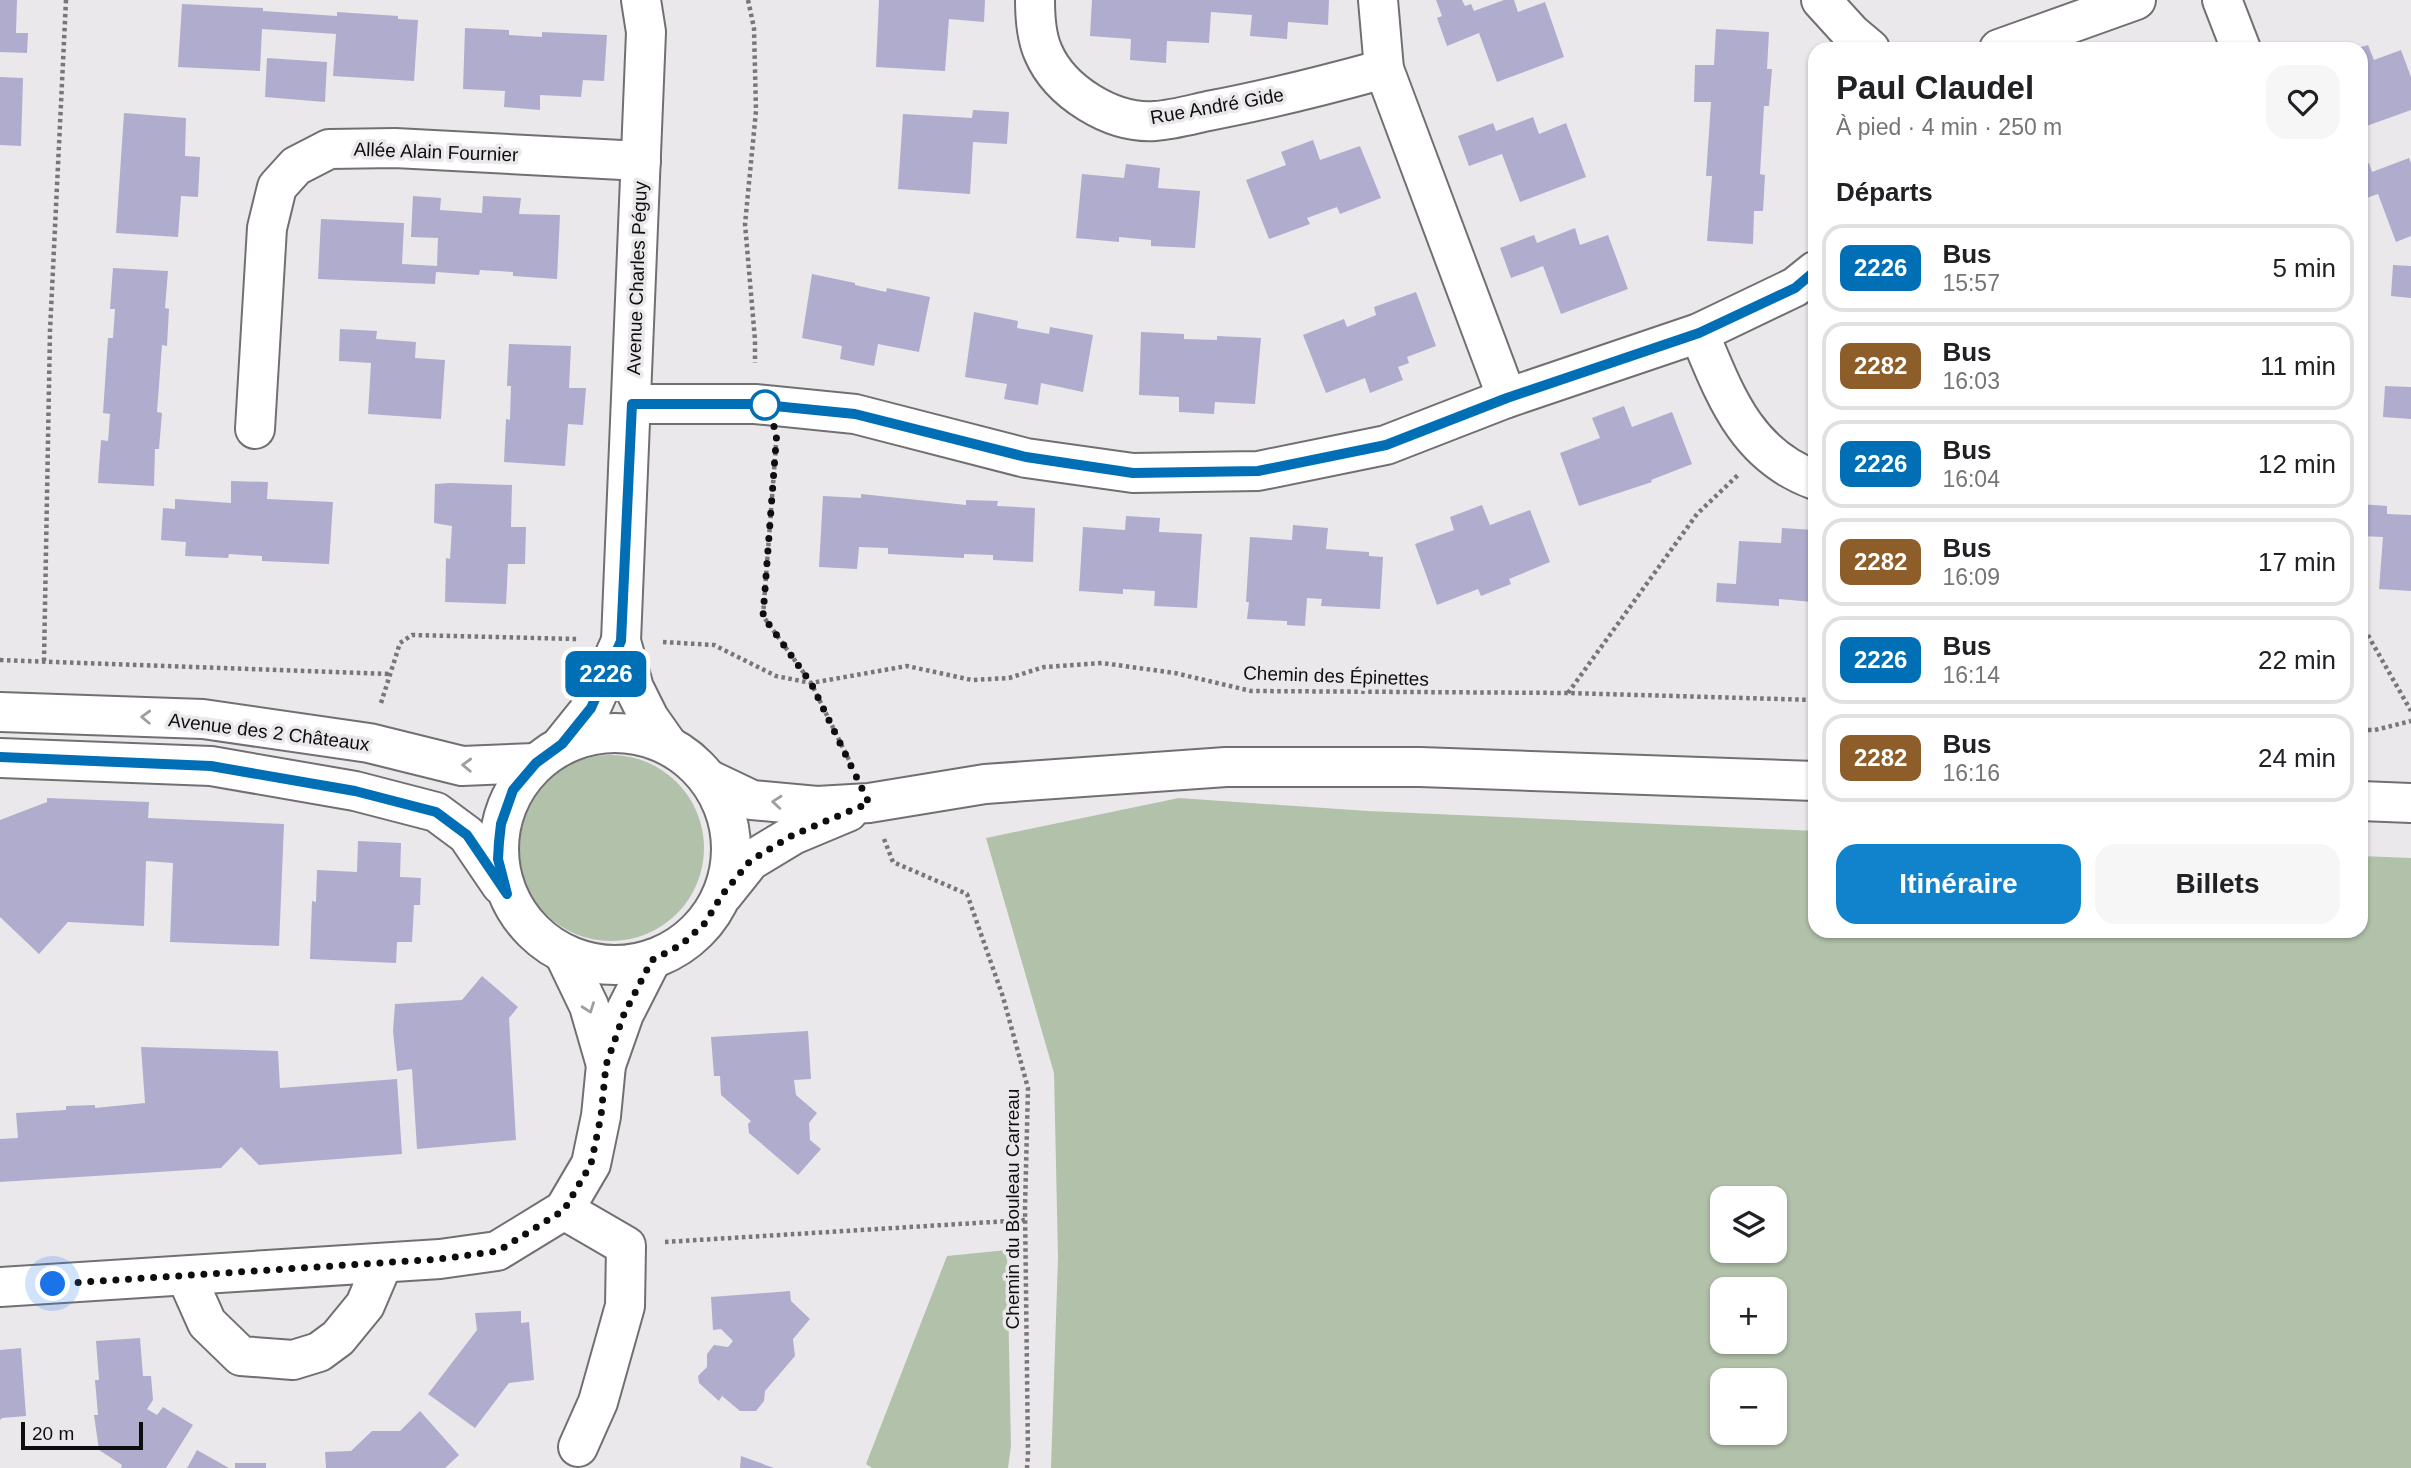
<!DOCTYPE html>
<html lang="fr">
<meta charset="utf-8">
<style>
body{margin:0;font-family:Helvetica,sans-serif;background:#f6f6f6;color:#202124;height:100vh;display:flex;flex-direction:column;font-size:26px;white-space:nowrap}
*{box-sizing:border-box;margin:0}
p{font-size:23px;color:#757577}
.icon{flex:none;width:38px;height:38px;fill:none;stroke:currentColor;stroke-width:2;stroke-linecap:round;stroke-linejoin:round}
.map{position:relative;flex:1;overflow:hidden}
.panel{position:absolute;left:1808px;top:42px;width:560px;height:896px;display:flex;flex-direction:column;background:#fff;border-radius:21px;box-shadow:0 2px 5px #0004}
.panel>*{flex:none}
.badge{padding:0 14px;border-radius:10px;font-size:24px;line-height:46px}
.controls{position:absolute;left:1710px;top:1186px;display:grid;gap:14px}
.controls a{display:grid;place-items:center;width:77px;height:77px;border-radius:14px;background:#fff;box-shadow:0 2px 5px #0004;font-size:35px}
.scale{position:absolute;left:21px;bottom:18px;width:122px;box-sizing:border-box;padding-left:7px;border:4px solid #0f0e0f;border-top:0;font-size:19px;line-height:24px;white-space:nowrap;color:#0f0e0f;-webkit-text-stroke:5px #ebe8ec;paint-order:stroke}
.you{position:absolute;width:35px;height:35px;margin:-18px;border:5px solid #fff;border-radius:50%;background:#1a73e8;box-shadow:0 0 0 10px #1a73e833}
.map>.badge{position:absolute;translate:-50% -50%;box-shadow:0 0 0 4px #fff}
h2{padding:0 28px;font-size:26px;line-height:63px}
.round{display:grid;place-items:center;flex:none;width:74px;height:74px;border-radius:21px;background:#f6f6f6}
.summary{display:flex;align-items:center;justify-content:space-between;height:119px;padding:0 28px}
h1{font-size:33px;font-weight:700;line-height:52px}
.action{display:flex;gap:14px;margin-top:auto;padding:14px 28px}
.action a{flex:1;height:80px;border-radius:21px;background:#1183cc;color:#fff;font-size:28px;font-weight:700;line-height:80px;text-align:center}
.action a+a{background:#f6f6f6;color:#202124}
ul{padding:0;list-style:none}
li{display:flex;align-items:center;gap:21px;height:88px;margin:0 14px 10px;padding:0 14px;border:4px solid #e0e0e0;border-radius:21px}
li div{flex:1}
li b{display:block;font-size:26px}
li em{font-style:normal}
li .badge{min-width:77px;font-weight:700;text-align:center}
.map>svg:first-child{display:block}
.green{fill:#b2c1aa;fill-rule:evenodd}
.building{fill:#b0acce}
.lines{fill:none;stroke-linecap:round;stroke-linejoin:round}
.minor-casing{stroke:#726f73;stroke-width:42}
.secondary-casing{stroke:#726f73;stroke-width:42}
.path{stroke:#777678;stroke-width:4.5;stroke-dasharray:3.5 3.5;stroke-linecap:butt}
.minor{stroke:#fff;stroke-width:38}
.secondary{stroke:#fff;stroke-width:38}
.oneway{stroke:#9f9f9f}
.line-casing{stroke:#fff;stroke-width:16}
.line{stroke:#006fb6;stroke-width:10}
.walk{stroke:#0f0e0f;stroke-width:7;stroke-dasharray:0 12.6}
.stop-dot{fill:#fff;stroke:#006fb6;stroke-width:3.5}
.labels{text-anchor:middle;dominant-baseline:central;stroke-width:7;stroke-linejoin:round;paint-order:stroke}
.street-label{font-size:19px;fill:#0f0e0f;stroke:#ebe8ec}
</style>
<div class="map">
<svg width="2411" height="1468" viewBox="0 0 2411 1468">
<rect width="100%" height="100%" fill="#ebe8ec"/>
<!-- green -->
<g class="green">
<circle cx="611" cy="848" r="93"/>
<path d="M 1179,798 L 1368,811 L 1815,831 L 1815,931 L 2361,931 L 2361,856 L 2411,858 L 2411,1468 L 1051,1468 L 1058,1258 L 1054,1073 L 986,838 ZM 1722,1199 L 1774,1199 L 1774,1251 L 1722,1251 ZM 1722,1290 L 1774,1290 L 1774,1342 L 1722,1342 ZM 1722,1381 L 1774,1381 L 1774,1433 L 1722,1433 Z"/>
<path d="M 1007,1250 L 1011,1446 L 1008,1468 L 872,1468 L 866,1464 L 947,1256 Z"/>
</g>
<!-- building -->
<g class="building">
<path d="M 0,0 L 17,0 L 16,33 L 28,33 L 27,53 L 0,52 Z"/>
<path d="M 879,0 L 985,0 L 984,22 L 949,19 L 945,71 L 876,67 Z"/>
<path d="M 1092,0 L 1329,0 L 1328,25 L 1288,22 L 1287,39 L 1250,36 L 1252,15 L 1211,12 L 1209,43 L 1167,41 L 1166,63 L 1130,60 L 1131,39 L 1090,36 Z"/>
<path d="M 1436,0 L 1462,0 L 1465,6 L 1471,4 L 1474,11 L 1504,0 L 1514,0 L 1518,12 L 1545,2 L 1564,57 L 1497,82 L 1479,33 L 1447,46 L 1437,18 L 1442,16 Z"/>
<path d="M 182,4 L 263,8 L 263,11 L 337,16 L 337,12 L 398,16 L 398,19 L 418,20 L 414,81 L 333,76 L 336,34 L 262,29 L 260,71 L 178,67 Z"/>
<path d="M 465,28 L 509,30 L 509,35 L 542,37 L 542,32 L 607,35 L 604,81 L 583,80 L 581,97 L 540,95 L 540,110 L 504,107 L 505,91 L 463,89 Z"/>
<path d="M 1716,29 L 1769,32 L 1767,69 L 1772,69 L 1769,106 L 1764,106 L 1760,174 L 1765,175 L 1763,211 L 1754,211 L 1753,244 L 1707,241 L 1712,176 L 1706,176 L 1711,102 L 1694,102 L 1695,65 L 1714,65 Z"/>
<path d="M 2368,45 L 2374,60 L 2401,50 L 2411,77 L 2411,110 L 2361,128 L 2361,47 Z"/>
<path d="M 267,58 L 327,62 L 325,102 L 265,97 Z"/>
<path d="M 0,77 L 23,78 L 21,146 L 0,145 Z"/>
<path d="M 973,110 L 1009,112 L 1007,144 L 973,142 L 970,194 L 898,189 L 903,114 L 972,118 Z"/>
<path d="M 124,113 L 186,118 L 185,156 L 200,157 L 198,197 L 181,196 L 178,237 L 116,233 Z"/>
<path d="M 1533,117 L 1539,134 L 1566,123 L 1586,177 L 1520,202 L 1502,154 L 1469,166 L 1458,136 L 1493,123 L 1496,131 Z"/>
<path d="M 1313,140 L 1320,160 L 1360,146 L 1381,198 L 1340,214 L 1337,207 L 1307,218 L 1310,224 L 1269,239 L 1246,180 L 1286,165 L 1281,152 Z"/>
<path d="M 2409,158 L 2411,163 L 2411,236 L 2396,242 L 2378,194 L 2361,200 L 2361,166 L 2369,163 L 2372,172 Z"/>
<path d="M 1126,164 L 1160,168 L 1158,188 L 1200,191 L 1195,248 L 1151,246 L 1151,240 L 1119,237 L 1119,242 L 1076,238 L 1082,174 L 1124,178 Z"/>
<path d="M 413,196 L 441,198 L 440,210 L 482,213 L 483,196 L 521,198 L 519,214 L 560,215 L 557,279 L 513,276 L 513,272 L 480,270 L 479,275 L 436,272 L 435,284 L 318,279 L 321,219 L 404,223 L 402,264 L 437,266 L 438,238 L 411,237 Z"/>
<path d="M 1575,228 L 1580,245 L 1608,235 L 1628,289 L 1561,314 L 1543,266 L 1511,278 L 1500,248 L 1534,235 L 1537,243 Z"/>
<path d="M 2393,265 L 2411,266 L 2411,298 L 2391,296 Z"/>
<path d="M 113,268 L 168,271 L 165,308 L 169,309 L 167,346 L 162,345 L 157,412 L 162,413 L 159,449 L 155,449 L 154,486 L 98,483 L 101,440 L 108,441 L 109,428 L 110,414 L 103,413 L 108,338 L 113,338 L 115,309 L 110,309 Z"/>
<path d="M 812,274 L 855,283 L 855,285 L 886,292 L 887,288 L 930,297 L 919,352 L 878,344 L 874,366 L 840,359 L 842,346 L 802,338 Z"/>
<path d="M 1416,292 L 1436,346 L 1407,357 L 1409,363 L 1398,367 L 1403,380 L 1370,393 L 1365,378 L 1326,393 L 1303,335 L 1344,319 L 1347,327 L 1376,315 L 1374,307 Z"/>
<path d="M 974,312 L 1018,321 L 1017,328 L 1034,331 L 1049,334 L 1050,327 L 1093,335 L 1083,392 L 1041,383 L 1038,405 L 1004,399 L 1007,384 L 965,377 Z"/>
<path d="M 340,329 L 377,331 L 376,339 L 416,342 L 415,358 L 445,360 L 441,419 L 368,414 L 371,363 L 339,361 Z"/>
<path d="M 1141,332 L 1184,334 L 1184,339 L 1217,340 L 1217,336 L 1261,338 L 1255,404 L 1215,402 L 1214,414 L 1179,412 L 1179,397 L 1139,395 Z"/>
<path d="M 509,344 L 571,346 L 569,388 L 586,388 L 583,425 L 568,424 L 565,466 L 504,462 L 506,419 L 510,420 L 511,386 L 507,386 Z"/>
<path d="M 2385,386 L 2411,387 L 2411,419 L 2383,417 Z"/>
<path d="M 1624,406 L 1632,427 L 1672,412 L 1692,464 L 1651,480 L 1652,482 L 1579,506 L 1560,453 L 1600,438 L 1592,418 Z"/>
<path d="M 231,481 L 268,482 L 267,499 L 333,502 L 329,564 L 262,561 L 262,556 L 229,554 L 228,558 L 185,556 L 186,542 L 161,540 L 163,508 L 175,509 L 175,499 L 231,503 Z"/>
<path d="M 450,483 L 512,485 L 511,527 L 526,527 L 525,564 L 508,564 L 506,604 L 445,602 L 446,558 L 450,559 L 452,526 L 434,523 L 435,484 Z"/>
<path d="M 861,494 L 966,505 L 966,500 L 998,501 L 997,506 L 1035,508 L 1033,562 L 993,560 L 993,555 L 964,554 L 964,558 L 888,554 L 888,548 L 859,547 L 857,569 L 819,567 L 823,496 L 861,498 Z"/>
<path d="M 2361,504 L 2387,506 L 2387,514 L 2411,515 L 2411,591 L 2379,589 L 2383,537 L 2361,536 Z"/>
<path d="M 1482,505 L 1490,525 L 1530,510 L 1550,562 L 1509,579 L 1511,584 L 1481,596 L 1478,589 L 1437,605 L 1415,544 L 1454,530 L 1450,517 Z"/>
<path d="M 1126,516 L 1160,518 L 1159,532 L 1202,534 L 1197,608 L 1154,606 L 1155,591 L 1123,589 L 1123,594 L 1079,591 L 1083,527 L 1125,530 Z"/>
<path d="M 1293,525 L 1328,528 L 1326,549 L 1369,552 L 1369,556 L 1383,557 L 1380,609 L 1321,606 L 1322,599 L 1307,598 L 1305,626 L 1287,625 L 1287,621 L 1247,619 L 1249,602 L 1246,602 L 1250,537 L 1292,540 Z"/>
<path d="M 1782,528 L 1815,530 L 1815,609 L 1812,608 L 1812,602 L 1779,599 L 1779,606 L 1716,602 L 1717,583 L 1736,584 L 1739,541 L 1781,543 Z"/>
<path d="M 47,798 L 149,802 L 148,818 L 284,824 L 279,946 L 170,942 L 173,863 L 146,861 L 144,926 L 68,922 L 39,954 L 0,917 L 0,820 L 47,802 Z"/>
<path d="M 358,841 L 401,843 L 400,877 L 421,878 L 420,905 L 414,905 L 412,942 L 397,942 L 396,963 L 310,959 L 312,901 L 316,902 L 317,870 L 357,872 Z"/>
<path d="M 482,976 L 518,1007 L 509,1018 L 516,1140 L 417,1149 L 412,1069 L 397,1071 L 393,1031 L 395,1004 L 462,1000 Z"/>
<path d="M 808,1031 L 811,1079 L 794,1080 L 796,1095 L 817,1113 L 809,1123 L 810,1140 L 821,1149 L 798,1175 L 749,1133 L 748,1124 L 751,1121 L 721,1095 L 720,1076 L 714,1076 L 711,1037 Z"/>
<path d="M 141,1047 L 278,1051 L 280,1088 L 397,1079 L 402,1154 L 259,1165 L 241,1147 L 221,1168 L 0,1182 L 0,1139 L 18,1138 L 16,1113 L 66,1110 L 66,1106 L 95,1105 L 95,1108 L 145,1103 Z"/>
<path d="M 790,1291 L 791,1301 L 810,1319 L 793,1339 L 795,1356 L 765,1391 L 764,1401 L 756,1411 L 740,1411 L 722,1396 L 719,1401 L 699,1383 L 698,1376 L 707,1367 L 707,1354 L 714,1345 L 728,1347 L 733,1341 L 721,1329 L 713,1330 L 711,1297 Z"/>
<path d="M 521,1311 L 521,1323 L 529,1322 L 534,1380 L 509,1383 L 475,1428 L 428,1394 L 477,1330 L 475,1313 Z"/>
<path d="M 140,1338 L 143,1376 L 151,1376 L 153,1400 L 147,1409 L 157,1415 L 163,1407 L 193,1425 L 166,1468 L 121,1468 L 122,1465 L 99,1450 L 94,1415 L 98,1415 L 95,1380 L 99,1380 L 96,1341 Z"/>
<path d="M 21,1348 L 26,1416 L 2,1418 L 0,1420 L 0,1350 Z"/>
<path d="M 420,1411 L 459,1455 L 445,1468 L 326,1468 L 325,1452 L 351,1451 L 372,1431 L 400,1431 Z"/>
<path d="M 197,1450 L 229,1468 L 187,1468 Z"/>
<path d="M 741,1456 L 774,1468 L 740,1468 Z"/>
<rect x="235" y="1463" width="31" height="5"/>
</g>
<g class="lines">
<defs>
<g id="minor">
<path d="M 641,0 L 646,32 L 621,641 L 634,688 L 649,718 L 668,745"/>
<path d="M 1035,0 C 1035,17 1036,36 1043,52 C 1060,92 1112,124 1155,121 C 1172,120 1190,115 1208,111 C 1267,100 1326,85 1384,69"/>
<path d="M 1378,0 L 1384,69 L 1507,398"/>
<path d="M 1821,0 L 1851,33 L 1870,49"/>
<path d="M 2222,0 L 2241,49"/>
<path d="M 1999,49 L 2136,0"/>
<path d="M 1699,333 C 1725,395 1746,455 1815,480"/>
<path d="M 632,404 L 755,404 L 855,414 L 1026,458 L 1133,473 L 1258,471 L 1386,445 L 1507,398 L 1699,333 L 1795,287 L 1815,271"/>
<path d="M 255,429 L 267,228 L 277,187 L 296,166 L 329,149 L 395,148 L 641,161"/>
<path d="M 562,744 L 591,708 L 621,641"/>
<path d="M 564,954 L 589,1006 L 606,1065"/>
<path d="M 564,1210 L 626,1246 L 625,1306 L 598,1402 L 578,1447"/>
<path d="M 186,1276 L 207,1323 L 241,1356 L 293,1360 L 319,1352 L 338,1338 L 365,1305 L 383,1263"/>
<path d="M 0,1287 L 440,1259 L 497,1251 L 564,1210 L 591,1164 L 601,1116 L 606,1065 L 624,1014 L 652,959"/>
</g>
<g id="secondary">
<path d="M 0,712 L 203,719 L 369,743 L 462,766 L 535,763"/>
<circle cx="615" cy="849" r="116"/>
<path d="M 0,758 L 211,766 L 355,791 L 436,812 L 467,835 L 501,885"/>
<path d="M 710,780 L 752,800 L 817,806 L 869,803 L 985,784 L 1226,767 L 1420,767 L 1815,781"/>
<path d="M 2361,801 L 2411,803"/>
<path d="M 723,895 L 750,861 L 793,835 L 848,812"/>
</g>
</defs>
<!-- minor casing -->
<use href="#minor" class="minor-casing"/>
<!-- secondary casing -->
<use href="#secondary" class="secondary-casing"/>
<!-- path -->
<g class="path">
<path d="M 748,0 L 754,28 L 756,111 L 745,224 L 755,340 L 755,363"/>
<path d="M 776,445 L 763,616 L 811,683 L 851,764"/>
<path d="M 2361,623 L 2411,711"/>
<path d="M 663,642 L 714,645 L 776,676 L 811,683 L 907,666 L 972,680 L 1009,678 L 1044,667 L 1102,663 L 1175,673 L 1251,691 L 1568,693 L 1815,700"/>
<path d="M 0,660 L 389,674"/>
<path d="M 44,661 L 50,331 L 66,0"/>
<path d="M 1568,693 L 1697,514 L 1738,475"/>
<path d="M 381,703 L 400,643 L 412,635 L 577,639"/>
<path d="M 2361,730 L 2375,730 L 2411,721"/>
<path d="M 884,839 L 893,862 L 967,894 L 1003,997 L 1028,1088 L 1025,1208 L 1028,1455 L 1027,1468"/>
<path d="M 665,1242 L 1025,1220"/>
</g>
<!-- minor -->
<use href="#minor" class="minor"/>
<!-- secondary -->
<use href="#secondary" class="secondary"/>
</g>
<!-- one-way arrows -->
<defs><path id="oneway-chevron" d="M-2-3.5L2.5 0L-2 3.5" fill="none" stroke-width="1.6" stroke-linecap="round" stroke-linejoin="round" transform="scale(1.75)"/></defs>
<g class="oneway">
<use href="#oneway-chevron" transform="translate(146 717) rotate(-178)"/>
<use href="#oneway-chevron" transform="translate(467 765) rotate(-178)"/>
<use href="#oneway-chevron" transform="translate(777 802) rotate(-175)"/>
<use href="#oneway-chevron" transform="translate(589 1008) rotate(70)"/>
</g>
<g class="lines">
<defs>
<path id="line" d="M 0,757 L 211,766 L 355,791 L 436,812 L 467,835 L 507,894 L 498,859 L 499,842 L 501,824 L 513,790 L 536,763 L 562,744 L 591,708 L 621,641 L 632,404 L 755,404 L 855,414 L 1026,457 L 1133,473 L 1258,471 L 1386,445 L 1507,398 L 1699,333 L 1795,288 L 1815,271"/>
</defs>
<!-- line casing -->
<use href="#line" class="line-casing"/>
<!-- line -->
<use href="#line" class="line"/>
<!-- walk -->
<path class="walk" d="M 53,1284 L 440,1259 L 498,1251 L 564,1210 L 591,1164 L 601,1116 L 606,1065 L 624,1014 L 652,960 L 681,945 L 705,923 L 722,895 L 750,861 L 793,835 L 869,803 L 811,683 L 763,616 L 777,430 L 755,404 L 765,405"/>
</g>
<!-- markers -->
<circle class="stop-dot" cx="765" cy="405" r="14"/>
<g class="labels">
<!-- street labels -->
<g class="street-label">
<text transform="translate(1217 106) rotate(-10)">Rue André Gide</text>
<text transform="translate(436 152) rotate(2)">Allée Alain Fournier</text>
<text transform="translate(637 278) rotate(-88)">Avenue Charles Péguy</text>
<text transform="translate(1336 676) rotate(2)">Chemin des Épinettes</text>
<text transform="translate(269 732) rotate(7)">Avenue des 2 Châteaux</text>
<text transform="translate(1012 1209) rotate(-90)">Chemin du Bouleau Carreau</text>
</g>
</g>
</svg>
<div class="controls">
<a><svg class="icon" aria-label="layers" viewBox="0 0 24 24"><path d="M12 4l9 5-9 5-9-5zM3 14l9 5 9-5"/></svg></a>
<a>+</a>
<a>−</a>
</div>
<div class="scale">20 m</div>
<div class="you" style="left:53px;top:1284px"></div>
<b class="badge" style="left:606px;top:674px;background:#006fb6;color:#fff">2226</b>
<section class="panel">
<div class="summary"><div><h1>Paul Claudel</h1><p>À pied · 4 min · 250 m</p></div><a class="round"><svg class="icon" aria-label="heart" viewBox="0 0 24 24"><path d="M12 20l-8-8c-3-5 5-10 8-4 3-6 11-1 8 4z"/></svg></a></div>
<h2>Départs</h2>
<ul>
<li><span class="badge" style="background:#006fb6;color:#fff">2226</span><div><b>Bus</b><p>15:57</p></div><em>5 min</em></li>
<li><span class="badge" style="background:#8d5e2a;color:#fff">2282</span><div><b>Bus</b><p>16:03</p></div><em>11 min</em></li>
<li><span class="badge" style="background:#006fb6;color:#fff">2226</span><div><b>Bus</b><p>16:04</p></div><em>12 min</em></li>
<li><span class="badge" style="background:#8d5e2a;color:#fff">2282</span><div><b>Bus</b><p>16:09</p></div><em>17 min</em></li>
<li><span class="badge" style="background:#006fb6;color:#fff">2226</span><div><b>Bus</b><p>16:14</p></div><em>22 min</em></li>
<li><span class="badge" style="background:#8d5e2a;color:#fff">2282</span><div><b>Bus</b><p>16:16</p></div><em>24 min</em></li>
</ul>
<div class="action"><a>Itinéraire</a><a>Billets</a></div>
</section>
</div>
